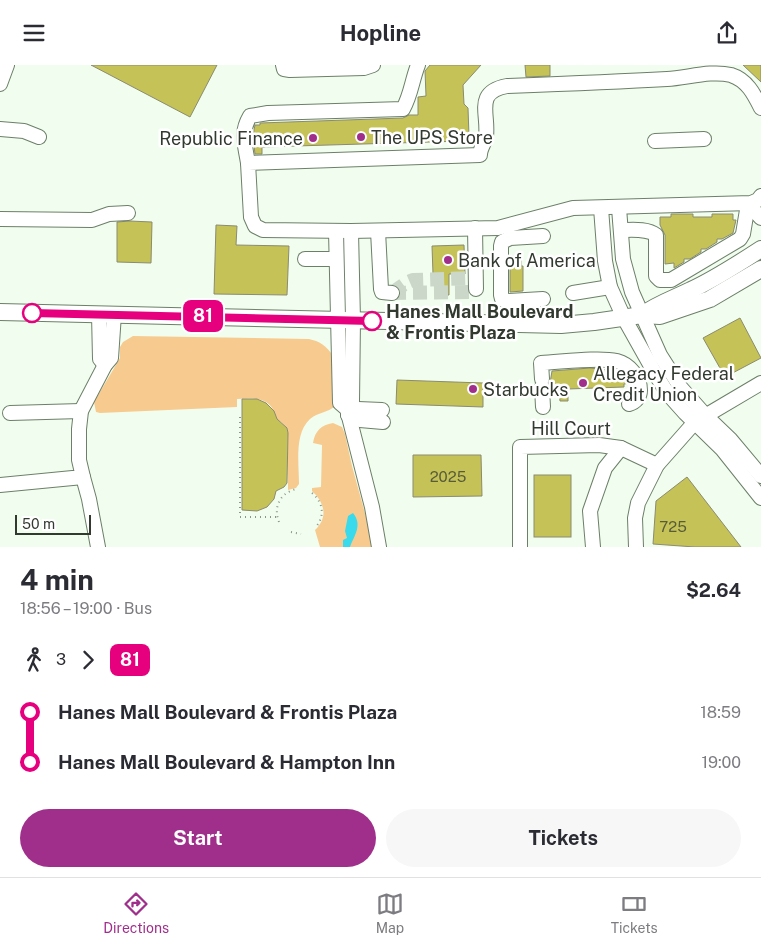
<!DOCTYPE html>
<meta charset="utf-8">
<style>
body{margin:0;font-family:"Public Sans",sans-serif;background:#f7f7f7;color:#2b2b33;height:100vh;display:flex;flex-direction:column;font-size:19px;white-space:nowrap}
*{box-sizing:border-box;margin:0}
p{font-size:16px;color:#7c7c81}
.icon{flex:none;width:28px;height:28px;fill:none;stroke:currentColor;stroke-width:2;stroke-linecap:round;stroke-linejoin:round}
.map{position:relative;height:482px;overflow:hidden}
.sheet{display:flex;flex-direction:column;background:#fff;flex:1}
.sheet>*{flex:none}
.badge{padding:0 10px;border-radius:8px;font-size:18px;line-height:32px}
.scale{position:absolute;left:15px;bottom:12px;width:76px;box-sizing:border-box;padding-left:5px;border:2px solid #323a30;border-top:0;font-size:14px;line-height:18px;white-space:nowrap;color:#323a30;-webkit-text-stroke:4px #fff;paint-order:stroke}
.map>.badge{position:absolute;translate:-50% -50%;box-shadow:0 0 0 2px #fff}
.legs{display:flex;align-items:center;gap:8px;height:55px;padding:0 20px;font-size:16px}
.legs p{margin-inline-start:auto}
.head{display:flex;align-items:center;justify-content:space-between;height:85px;padding:0 20px}
h1{font-size:28px;font-weight:700;line-height:38px}
.action{display:flex;gap:10px;margin-top:auto;padding:10px 20px}
.action a{flex:1;height:58px;border-radius:30px;background:#a02f8c;color:#fff;font-size:20px;font-weight:700;line-height:58px;text-align:center}
.action a+a{background:#f7f7f7;color:#2b2b33}
ul{padding:0 20px;list-style:none}
li{display:flex;align-items:center;gap:18px;height:50px;font-size:19px}
li i{display:grid;place-items:center;width:8px;height:100%;margin:0 6px;background:currentColor}
li i::after{content:'';width:12px;height:12px;margin:-6px;border:4px solid;border-radius:50%;background:#fff}
li p{margin-inline-start:auto}
li:first-child i{background:linear-gradient(#0000 50%,currentColor 0)}
li:last-child i{background:linear-gradient(currentColor 50%,#0000 0)}
header{display:flex;justify-content:space-between;align-items:center;height:65px;padding:0 20px;background:#fff;font-size:22px;font-weight:700}
.tab-bar{display:flex;justify-content:space-around;align-items:center;height:70px;border-top:1px solid #e1e1e2;background:#fff;font-size:14px;color:#7c7c81}
.tab-bar a{display:grid;justify-items:center;gap:2px}
.tab-bar .current{color:#a02f8c}
.map>svg:first-child{display:block}
.green{fill:#f7cb8f}
.water{fill:#39daec}
.building{fill:#c5c258;stroke:#8b8b6f}
.lines{fill:none;stroke-linecap:round;stroke-linejoin:round}
.minor-tunnel{stroke:#cbd7c9;stroke-width:14;stroke-dasharray:14 7;stroke-linecap:butt}
.minor-casing{stroke:#6c7f68;stroke-width:16}
.major-casing{stroke:#6c7f68;stroke-width:18}
.path{stroke:#8c978a;stroke-width:2;stroke-dasharray:1 4;stroke-linecap:butt}
.minor{stroke:#fff;stroke-width:14}
.major{stroke:#fff;stroke-width:16}
.line-1-casing{stroke:#fff;stroke-width:11}
.line-1{stroke:#e6007e;stroke-width:8}
.poi-dot{fill:#a02f8c;stroke:#fff;stroke-width:2}
.stop-1-dot{fill:#fff;stroke:#e6007e;stroke-width:2.5}
.labels{text-anchor:middle;dominant-baseline:central;stroke-width:5;stroke-linejoin:round;paint-order:stroke}
.number-label{font-size:15px;fill:#575c3a}
.poi-label{font-size:18px;fill:#323a30;stroke:#fff;text-anchor:start}
.stop-label{font-size:18px;font-weight:bold;fill:#323a30;stroke:#fff;text-anchor:start}
.street-label{font-size:18px;fill:#323a30;stroke:#fff}
</style>
<header><svg class="icon" aria-label="menu" viewBox="0 0 24 24"><path d="M4 6h16M4 12h16M4 18h16"/></svg>Hopline<svg class="icon" aria-label="share" viewBox="0 0 24 24"><path d="M12 15V3M7 8l5-5 5 5M5 13v7h14v-7"/></svg></header>
<div class="map">
<svg width="761" height="482" viewBox="0 0 761 482">
<rect width="100%" height="100%" fill="#f1feef"/>
<!-- green -->
<g class="green">
<path d="M 133,271 L 309,274 C 319,276 327,281 333,291 L 335,341 C 328,348 318,347 310,354 C 294,369 299,398 299,419 L 296,423 L 288,425 L 288,364 L 281,357 L 277,356 C 272,332 258,333 237,334 L 237,342 L 100,348 L 96,347 L 94,337 L 120,293 L 120,282 L 123,277 Z"/>
<path d="M 333,358 L 342,362 L 345,369 L 352,401 L 368,459 L 372,482 L 320,482 L 315,465 C 329,452 324,437 312,426 L 312,423 L 321,422 L 322,380 L 313,378 C 315,366 321,360 333,358 Z"/>
</g>
<!-- water -->
<path class="water" d="M 353,448 C 363,460 354,471 350,482 L 343,482 L 343,475 L 347,473 L 345,466 L 348,451 Z"/>
<!-- building -->
<g class="building">
<path d="M 91,0 L 217,0 L 190,52 Z"/>
<path d="M 430,0 L 481,0 L 463,20 L 464,39 L 468,43 L 469,71 L 464,71 L 464,76 L 262,82 L 262,89 L 255,89 L 253,73 L 254,65 L 255,60 L 260,60 L 260,58 L 403,53 L 409,50 L 418,50 L 418,32 L 426,31 L 425,6 Z"/>
<path d="M 525,0 L 550,0 L 550,11 L 526,12 Z"/>
<path d="M 743,0 L 761,0 L 761,17 Z"/>
<path d="M 671,149 L 693,149 L 693,152 L 712,152 L 712,149 L 733,149 L 733,155 L 736,155 L 733,168 L 722,174 L 717,174 L 717,177 L 706,184 L 701,184 L 701,187 L 690,194 L 684,194 L 684,197 L 674,203 L 674,198 L 665,199 L 665,170 L 660,160 L 660,152 L 671,152 Z"/>
<path d="M 130,156 L 152,157 L 151,198 L 117,197 L 117,157 Z"/>
<path d="M 216,160 L 237,161 L 236,180 L 289,181 L 287,230 L 214,229 Z"/>
<path d="M 464,180 L 465,209 L 449,209 L 449,230 L 436,230 L 436,209 L 433,209 L 432,181 Z"/>
<path d="M 510,191 L 521,191 L 521,201 L 523,201 L 523,226 L 510,227 Z"/>
<path d="M 740,253 L 761,293 L 725,312 L 703,273 Z"/>
<path d="M 590,303 L 618,306 L 626,312 L 630,318 L 624,319 L 624,322 L 568,324 L 568,336 L 560,336 L 559,324 L 553,324 L 550,318 L 552,306 Z"/>
<path d="M 397,315 L 483,318 L 483,342 L 396,339 Z"/>
<path d="M 242,334 L 257,334 L 266,338 L 274,346 L 277,354 L 287,363 L 288,368 L 287,418 L 284,422 L 276,426 L 274,434 L 267,442 L 257,446 L 242,445 Z"/>
<path d="M 413,390 L 481,390 L 482,431 L 413,432 Z"/>
<rect x="534" y="410" width="37" height="62"/>
<path d="M 687,412 L 741,482 L 695,482 L 653,479 L 656,436 Z"/>
</g>
<g class="lines">
<!-- minor-tunnel -->
<g class="minor-tunnel">
<path d="M 392,228 L 406,218 L 413,215 L 476,213"/>
<path d="M 392,228 L 473,227 L 476,224"/>
</g>
<defs>
<g id="minor">
<path d="M 283,0 L 284,4 L 290,5 L 364,3 L 373,0"/>
<path d="M 0,19 L 7,0"/>
<path d="M 761,43 C 754,29 747,15 731,10 C 711,5 687,13 667,14 C 613,17 560,19 507,21 C 474,27 489,49 486,71 C 485,78 480,83 480,90 L 248,98 L 251,152 L 255,161 L 263,165 L 351,166 L 498,163 L 573,143 L 751,138 L 758,135 L 761,131"/>
<path d="M 0,64 L 24,66 L 39,72"/>
<path d="M 655,76 L 704,74"/>
<path d="M 248,98 C 245,79 240,68 250,51 L 268,48 L 403,44 C 411,30 412,15 418,0"/>
<path d="M 748,139 L 761,153"/>
<path d="M 601,143 L 605,196 L 610,222 L 624,253 L 656,310 L 668,329 L 685,348 L 722,384 L 761,433"/>
<path d="M 619,143 L 623,194 L 632,227 L 660,290 L 681,323 L 705,350 L 730,374 L 761,411"/>
<path d="M 0,154 L 92,155 L 109,149 L 128,148"/>
<path d="M 475,163 L 476,224"/>
<path d="M 621,165 C 631,165 647,163 656,170 L 656,211 L 660,215 L 671,215 L 740,174 L 743,169 L 748,139"/>
<path d="M 336,166 L 340,338 L 347,344 L 372,442 L 379,482"/>
<path d="M 378,166 L 381,224 L 382,227 L 392,228"/>
<path d="M 305,194 L 336,194"/>
<path d="M 573,228 L 610,222"/>
<path d="M 543,234 L 506,236 L 502,234 L 501,230 L 501,181 L 502,177 L 510,173 L 543,171"/>
<path d="M 99,249 L 100,294 L 105,300"/>
<path d="M 542,314 L 541,298 C 562,297 598,292 617,296 C 629,299 640,312 640,325 C 640,332 636,337 629,339"/>
<path d="M 542,322 L 543,342"/>
<path d="M 347,344 L 352,337 L 353,255 L 351,166"/>
<path d="M 10,348 L 81,346"/>
<path d="M 348,350 L 360,355 L 383,357"/>
<path d="M 348,350 L 358,344 L 382,345"/>
<path d="M 83,412 L 89,434 L 98,482"/>
<path d="M 0,420 L 83,412 L 79,395 L 79,364 L 81,346 L 105,300 L 111,293 L 114,249"/>
<path d="M 520,482 L 520,382 L 599,380 L 621,383 L 657,400"/>
<path d="M 593,482 L 590,446 L 605,403 L 621,383"/>
<path d="M 636,482 L 635,453 L 638,438 L 657,400 L 695,357 L 761,318"/>
</g>
<g id="major">
<path d="M 0,247 L 561,260 L 594,257 L 642,250 L 660,251 L 710,234 L 761,204"/>
<path d="M 642,250 C 659,238 673,234 691,225 C 715,214 738,199 761,184"/>
</g>
</defs>
<!-- minor casing -->
<use href="#minor" class="minor-casing"/>
<!-- major casing -->
<use href="#major" class="major-casing"/>
<!-- path -->
<g class="path">
<path d="M 240,352 L 240,452 L 277,452"/>
<path d="M 312,428 C 324,438 325,452 315,463"/>
<path d="M 279,457 C 273,442 280,428 296,424"/>
<path d="M 291,467 L 301,469"/>
</g>
<!-- minor -->
<use href="#minor" class="minor"/>
<!-- major -->
<use href="#major" class="major"/>
</g>
<g class="lines">
<defs>
<path id="line-1" d="M 32,248 L 372,256"/>
</defs>
<!-- line-1 casing -->
<use href="#line-1" class="line-1-casing"/>
<!-- line-1 -->
<use href="#line-1" class="line-1"/>
</g>
<!-- markers -->
<g class="poi-dot">
<circle cx="361" cy="72" r="5"/>
<circle cx="313" cy="73" r="5"/>
<circle cx="448" cy="195" r="5"/>
<circle cx="583" cy="318" r="5"/>
<circle cx="473" cy="324" r="5"/>
</g>
<g class="stop-1-dot">
<circle cx="32" cy="248" r="9"/>
<circle cx="372" cy="256" r="9"/>
</g>
<g class="labels">
<!-- number labels -->
<g class="number-label">
<text x="448" y="411">2025</text>
<text x="673" y="461">725</text>
</g>
<!-- poi labels -->
<g class="poi-label">
<text x="371" y="72">The UPS Store</text>
<text x="303" y="73" text-anchor="end">Republic Finance</text>
<text x="458" y="195">Bank of America</text>
<text x="593" y="308">Allegacy Federal<tspan x="593" dy="21">Credit Union</tspan></text>
<text x="483" y="324">Starbucks</text>
</g>
<!-- stop labels -->
<g class="stop-label">
<text x="386" y="246">Hanes Mall Boulevard<tspan x="386" dy="21">&amp; Frontis Plaza</tspan></text>
</g>
<!-- street labels -->
<g class="street-label">
<text x="571" y="363">Hill Court</text>
</g>
</g>
</svg>
<div class="scale">50 m</div>
<b class="badge" style="left:203px;top:251px;background:#e6007e;color:#fff">81</b>
</div>
<section class="sheet">
<div class="head"><div><h1>4 min</h1><p>18:56 – 19:00 · Bus</p></div><b>$2.64</b></div>
<div class="legs"><svg class="icon" aria-label="walk" viewBox="0 0 24 24"><circle cx="13" cy="4" r="2"/><path d="M13 8l-2 6 4 7M11 14l-3 7M7 12l3-4h3l4 4"/></svg>3<svg class="icon" aria-label="forward" viewBox="0 0 24 24"><path d="M9 5l7 7-7 7"/></svg><b class="badge" style="background:#e6007e;color:#fff">81</b></div>
<ul>
<li><i style="color:#e6007e"></i><b>Hanes Mall Boulevard &amp; Frontis Plaza</b><p>18:59</p></li>
<li><i style="color:#e6007e"></i><b>Hanes Mall Boulevard &amp; Hampton Inn</b><p>19:00</p></li>
</ul>
<div class="action"><a>Start</a><a>Tickets</a></div>
</section>
<nav class="tab-bar">
<a class="current"><svg class="icon" aria-label="directions" viewBox="0 0 24 24"><path d="M12 3l9 9-9 9-9-9zM9 14v-3h6M13 9l2 2-2 2"/></svg>Directions</a>
<a><svg class="icon" aria-label="map" viewBox="0 0 24 24"><path d="M3 6l6-2 6 2 6-2v14l-6 2-6-2-6 2zM9 4v14M15 6v14"/></svg>Map</a>
<a><svg class="icon" aria-label="tickets" viewBox="0 0 24 24"><path d="M3 7h18v10H3zM15 7v10"/></svg>Tickets</a>
</nav>
